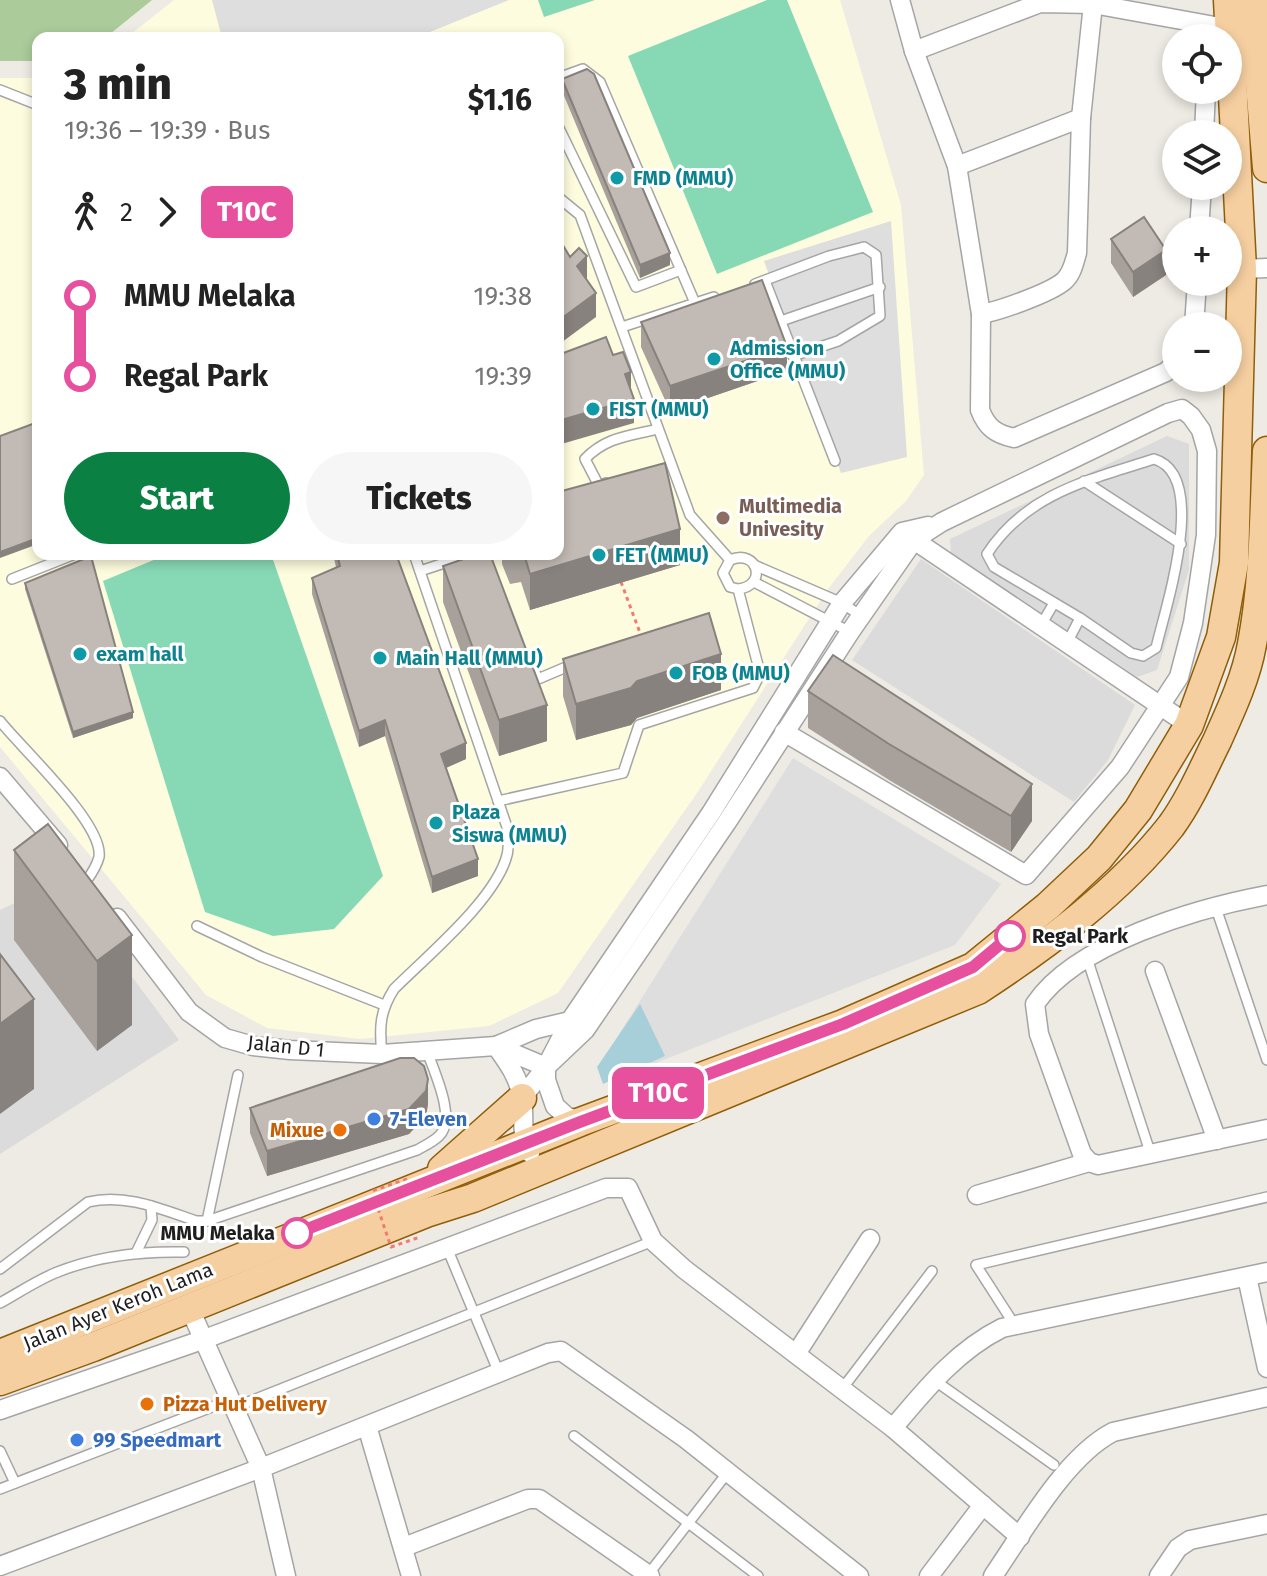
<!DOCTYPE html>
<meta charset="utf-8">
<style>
body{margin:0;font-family:"Fira Sans",sans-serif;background:#f6f6f6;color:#222;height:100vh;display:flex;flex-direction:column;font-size:30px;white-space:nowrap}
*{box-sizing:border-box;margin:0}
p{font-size:26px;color:#767676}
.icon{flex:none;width:44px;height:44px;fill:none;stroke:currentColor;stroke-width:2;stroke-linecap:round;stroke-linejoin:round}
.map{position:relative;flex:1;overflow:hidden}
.drawer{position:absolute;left:32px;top:32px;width:532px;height:528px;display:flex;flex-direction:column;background:#fff;border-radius:16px;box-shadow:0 4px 12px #0003}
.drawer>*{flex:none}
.badge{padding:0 16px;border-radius:12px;font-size:28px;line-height:52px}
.buttons{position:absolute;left:1162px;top:24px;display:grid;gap:16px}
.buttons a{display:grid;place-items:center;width:80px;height:80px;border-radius:50%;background:#fff;box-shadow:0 4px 12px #0003;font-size:40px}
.map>.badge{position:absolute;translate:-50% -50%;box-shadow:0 0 0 4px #fff}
.legs{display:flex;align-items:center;gap:12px;height:88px;padding:0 32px;font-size:26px}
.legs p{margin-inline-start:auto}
.overview{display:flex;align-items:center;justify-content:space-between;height:136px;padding:0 32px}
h1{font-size:44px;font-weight:800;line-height:60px}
.cta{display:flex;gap:16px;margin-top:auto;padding:16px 32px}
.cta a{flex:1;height:92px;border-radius:48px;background:#0b8043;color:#fff;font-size:32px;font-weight:800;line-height:92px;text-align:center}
.cta a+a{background:#f6f6f6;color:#222}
ul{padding:0 32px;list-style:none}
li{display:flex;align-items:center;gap:28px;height:80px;font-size:30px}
li i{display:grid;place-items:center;width:12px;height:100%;margin:0 10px;background:currentColor}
li i::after{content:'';width:20px;height:20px;margin:-10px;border:6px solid;border-radius:50%;background:#fff}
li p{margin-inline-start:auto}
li:first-child i{background:linear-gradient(#0000 50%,currentColor 0)}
li:last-child i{background:linear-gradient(currentColor 50%,#0000 0)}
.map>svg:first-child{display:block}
.residential{fill:#dcdbdb}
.education{fill:#fdfcde}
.forest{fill:#abcb9b}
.pitch{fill:#87d9b6}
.parking{fill:#dedede}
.water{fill:#a7cfd9}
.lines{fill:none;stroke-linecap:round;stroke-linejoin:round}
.service-casing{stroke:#a5a5a5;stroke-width:12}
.minor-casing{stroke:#a5a5a5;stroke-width:21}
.primary-casing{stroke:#8e5e09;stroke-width:31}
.path{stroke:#f17b72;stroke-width:3;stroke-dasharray:4 4;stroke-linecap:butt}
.service{stroke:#fff;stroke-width:9}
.minor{stroke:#fff;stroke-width:18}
.primary{stroke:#f6cfa1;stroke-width:28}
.path-bridge{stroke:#f17b72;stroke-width:3;stroke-dasharray:4 4;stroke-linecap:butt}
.wall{fill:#a7a09b}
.shaded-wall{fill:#88827e}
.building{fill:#c2bab4;stroke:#88827e;stroke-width:2}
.line-1-casing{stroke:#fff;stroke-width:18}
.line-1{stroke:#e6509d;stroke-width:12}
.culture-dot{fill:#0f9aa8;stroke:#fff;stroke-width:3}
.education-dot{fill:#8d6e63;stroke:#fff;stroke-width:3}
.stop-1-dot{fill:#fff;stroke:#e6509d;stroke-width:4}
.shop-dot{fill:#3f7fe0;stroke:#fff;stroke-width:3}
.food-dot{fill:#e8710a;stroke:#fff;stroke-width:3}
.labels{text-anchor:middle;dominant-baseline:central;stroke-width:6;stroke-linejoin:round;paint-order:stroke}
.culture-label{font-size:20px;font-weight:bold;fill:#0d838f;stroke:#fff;text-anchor:start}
.education-label{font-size:20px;font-weight:bold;fill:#785e54;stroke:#fff;text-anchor:start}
.stop-label{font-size:20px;font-weight:bold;fill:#1e1e1e;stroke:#fff;text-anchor:start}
.street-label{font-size:20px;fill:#1e1e1e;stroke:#fff}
.shop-label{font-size:20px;font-weight:bold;fill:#366cbe;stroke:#fff;text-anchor:start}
.food-label{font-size:20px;font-weight:bold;fill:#c56008;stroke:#fff;text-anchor:end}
</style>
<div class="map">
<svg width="1267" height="1576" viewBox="0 0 1267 1576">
<rect width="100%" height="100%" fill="#eeebe4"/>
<!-- residential -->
<g class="residential">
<path d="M 1167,436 L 1189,444 L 1189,570 L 1157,670 L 1137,677 L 951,553 L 950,539 Z"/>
<path d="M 921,559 L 1135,705 L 1108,760 L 1074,802 L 852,660 Z"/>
<path d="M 61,881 L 179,1040 L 0,1154 L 0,910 Z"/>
</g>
<!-- education -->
<path class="education" d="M 174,0 L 840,0 L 901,205 L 924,475 L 906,501 L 869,536 L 828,589 L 699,790 L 558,993 L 489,1026 L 360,1039 L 267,1028 L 206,995 L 0,747 L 0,78 L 38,78 L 38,554 L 558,554 L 558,38 L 126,38 Z"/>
<!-- forest -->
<path class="forest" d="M 0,0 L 152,0 L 105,38 L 38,38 L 38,61 L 0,61 Z"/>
<!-- pitch -->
<g class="pitch">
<path d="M 538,0 L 595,0 L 544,17 Z"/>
<path d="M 767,0 L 787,0 L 873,212 L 717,274 L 628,56 Z"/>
<path d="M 168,554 L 271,554 L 383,876 L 334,929 L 273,936 L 205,912 L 103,581 Z"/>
</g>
<!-- parking -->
<g class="parking">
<path d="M 212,0 L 509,0 L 415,38 L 222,38 Z"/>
<path d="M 891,221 L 907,457 L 841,473 L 764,261 Z"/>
<path d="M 793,758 L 1001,884 L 955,945 L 610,1081 L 604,1058 Z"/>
</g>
<!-- water -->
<path class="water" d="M 640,1004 L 665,1056 L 603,1084 L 597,1067 Z"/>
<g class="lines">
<defs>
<g id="service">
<path d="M 558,78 L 583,69 L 600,82 L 695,303"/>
<path d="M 0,90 L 38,105"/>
<path d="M 558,126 L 636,287 L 681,270"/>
<path d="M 558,197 L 580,215 L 690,515 L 730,560"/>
<path d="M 765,281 L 835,461"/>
<path d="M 755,284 L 829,256 L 864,247 L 876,255 L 880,316 L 838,341 L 793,356"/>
<path d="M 781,321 L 880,287"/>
<path d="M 622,327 L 714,297"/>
<path d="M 1154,459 C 1210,475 1165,609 1156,648 L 1143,656 L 1131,653 L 1080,618 L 994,567 L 987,554 C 1027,493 1089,480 1154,459 Z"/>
<path d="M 1084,481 L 1181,544"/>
<path d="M 606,483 L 599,486 L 585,459 C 606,437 629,436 658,429"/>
<path d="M 754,565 L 842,603 L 861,616"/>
<path d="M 420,571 L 472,554"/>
<path d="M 12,579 L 75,554"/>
<path d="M 754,582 L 850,632"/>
<path d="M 1041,625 L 1054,603"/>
<path d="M 1067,643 L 1080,618"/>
<path d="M 529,659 L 538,679 L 571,665"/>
<path d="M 0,721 C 22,749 104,824 99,857 C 97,865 92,873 87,880"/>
<path d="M 498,801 L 623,773 L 639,725 L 753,688 L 758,678 L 759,669 L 738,589 L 730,587 L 723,573 L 730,560 C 758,548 768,586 738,589"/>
<path d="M 1215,905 L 1267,1060"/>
<path d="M 197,926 L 262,957 L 384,1005"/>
<path d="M 1087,958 L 1151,1155"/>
<path d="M 382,1054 C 379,1027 380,1011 394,989 C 427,956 496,899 507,855 C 509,848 508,838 508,830 L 414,554"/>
<path d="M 207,1221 L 238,1075"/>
<path d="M 447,1248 L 499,1373"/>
<path d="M 137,1251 L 152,1220 L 151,1206"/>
<path d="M 0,1269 L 88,1202 C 125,1193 161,1209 196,1221 L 207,1221 L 417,1150 C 424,1146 433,1142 439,1136 C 457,1119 434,1072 427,1051"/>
<path d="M 0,1303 C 18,1293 36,1281 55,1273 C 96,1256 140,1251 184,1252"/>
<path d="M 1014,1324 L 976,1265 L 1267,1197"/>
<path d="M 934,1380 L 1054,1465"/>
<path d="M 842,1389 L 932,1271"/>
<path d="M 233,1408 L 653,1241"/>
<path d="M 574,1436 L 758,1576"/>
<path d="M 0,1451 L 15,1483"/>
<path d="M 0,1489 L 230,1400"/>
<path d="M 647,1576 L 728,1472"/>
</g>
<g id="minor">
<path d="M 900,0 L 914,51 L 957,166 L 981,314 L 980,410 C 987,428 996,434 1014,438 L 1166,372 L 1176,362"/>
<path d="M 914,51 L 1040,3 L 1093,4 L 1231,29"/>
<path d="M 1204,134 L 1206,90"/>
<path d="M 957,166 L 1081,118"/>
<path d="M 1199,230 L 1202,186"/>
<path d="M 1242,269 L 1267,268"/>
<path d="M 981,314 C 999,311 1050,293 1064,281 C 1072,274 1074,263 1077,253 L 1081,118 L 1093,4"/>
<path d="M 1194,326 L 1197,282"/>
<path d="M 905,534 L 1189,725"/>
<path d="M 0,777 L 58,845"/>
<path d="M 1267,895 C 1198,908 1076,943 1035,1004 L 1039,1034 L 1082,1154 L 1089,1162 L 1098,1165 L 1267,1129"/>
<path d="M 117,918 L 189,1012 L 225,1038 L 253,1046 L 290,1050 L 382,1054 L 496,1046 L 546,1067"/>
<path d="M 1155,971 L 1217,1140"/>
<path d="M 522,1098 L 546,1067 L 585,1030 L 727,822 L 850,632 L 914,540 L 942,522 L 1168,413 L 1182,409 L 1191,416 L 1201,430 L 1207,451 L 1206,535 L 1193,623 L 1179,677 L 1120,767 L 1026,875 L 784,732"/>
<path d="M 580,1122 L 566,1116 L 555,1106 L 546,1080 L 546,1067 L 570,1021 L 711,813 L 842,603 L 902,532 L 928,526"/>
<path d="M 530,1153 C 520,1136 525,1116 522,1097 C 518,1076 508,1063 496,1046 L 536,1029 L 570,1021"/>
<path d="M 977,1195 L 1089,1162"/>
<path d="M 1247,1277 L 1267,1368"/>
<path d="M 189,1307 L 261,1468 L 286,1576"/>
<path d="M 796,1354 L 870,1239"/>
<path d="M 0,1410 L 202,1340 L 606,1188 L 628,1188 L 653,1241 L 684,1269 L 893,1428 L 1020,1537"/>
<path d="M 367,1426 L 411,1576"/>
<path d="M 893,1428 C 925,1390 956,1351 1002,1328 L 1267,1272"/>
<path d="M 404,1547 L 528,1499 L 539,1499 L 650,1576"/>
<path d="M 0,1566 L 261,1468 L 548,1353 L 561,1351 L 686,1439 L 859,1576"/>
<path d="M 929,1576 L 983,1505"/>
<path d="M 993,1576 C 1024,1531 1065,1457 1113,1432 L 1267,1397"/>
<path d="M 1159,1576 L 1178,1548 L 1190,1540 L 1267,1524"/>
</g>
<g id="primary">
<path d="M 1253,0 L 1267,168"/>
<path d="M 442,1169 L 522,1098"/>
<path d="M 0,1354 L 580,1122 L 843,1024 L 973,967 L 1048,906 L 1099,858 L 1138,810 L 1189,725 L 1221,637 L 1234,563 L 1242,269 L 1228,0"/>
<path d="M 0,1381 L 93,1347 L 426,1213 L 473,1198 L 978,990 C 1047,945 1120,891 1171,826 C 1190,800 1203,769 1217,741 C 1231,710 1246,678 1252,644 C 1264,581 1264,515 1267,451"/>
</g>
</defs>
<!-- service casing -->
<use href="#service" class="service-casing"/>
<!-- minor casing -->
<use href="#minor" class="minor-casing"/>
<!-- primary casing -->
<use href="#primary" class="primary-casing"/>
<!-- path -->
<path class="path" d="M 621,582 L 642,638"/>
<!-- service -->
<use href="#service" class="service"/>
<!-- minor -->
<use href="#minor" class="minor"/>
<!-- primary -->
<use href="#primary" class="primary"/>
<!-- path-bridge -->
<path class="path-bridge" d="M 407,1179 L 372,1191 L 391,1247 L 420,1237"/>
</g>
<!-- wall -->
<g class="wall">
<path d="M 562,79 L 670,265 L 640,278 L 562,91 Z"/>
<path d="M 1111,239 L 1166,275 L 1133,297 L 1111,263 Z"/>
<path d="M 641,322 L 787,371 L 670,411 L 641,347 Z"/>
<path d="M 333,554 L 396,554 L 466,759 L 446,768 L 478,876 L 432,893 L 385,736 L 359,747 L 312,594 L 312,578 L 336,567 Z"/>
<path d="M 502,554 L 558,554 L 680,565 L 530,610 L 521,582 L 510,584 L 502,564 Z"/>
<path d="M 443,566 L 547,741 L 499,756 L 443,602 Z"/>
<path d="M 25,583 L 133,718 L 73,738 L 25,589 Z"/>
<path d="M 563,659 L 721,690 L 637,718 L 631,725 L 576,740 L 563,696 Z"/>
<path d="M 808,691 L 1032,821 L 1011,852 L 889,780 L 808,728 Z"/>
<path d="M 48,824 L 132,1025 L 97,1051 L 14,940 L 14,850 Z"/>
<path d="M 428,1104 L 426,1116 L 409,1134 L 267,1176 L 250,1133 L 250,1108 Z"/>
</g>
<!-- shaded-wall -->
<g class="shaded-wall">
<path d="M 1166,250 L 1166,275 L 1133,297 L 1133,272 Z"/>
<path d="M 670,253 L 670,265 L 640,278 L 640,265 Z"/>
<path d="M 587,256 L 587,280 L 577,266 Z"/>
<path d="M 596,293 L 596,317 L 558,345 L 558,321 Z"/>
<path d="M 787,347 L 787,371 L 670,411 L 670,386 Z"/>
<path d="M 631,372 L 631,395 L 625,374 Z"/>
<path d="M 634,399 L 634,423 L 558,445 L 558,421 Z"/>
<path d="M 680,529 L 680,565 L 530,610 L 530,574 Z"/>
<path d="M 38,538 L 38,544 L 0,558 L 0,552 Z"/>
<path d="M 721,654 L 721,690 L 637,718 L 631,725 L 576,740 L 576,704 L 637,681 Z"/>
<path d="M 547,705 L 547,741 L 499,756 L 499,720 Z"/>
<path d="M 133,712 L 133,718 L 73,738 L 73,732 Z"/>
<path d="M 385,720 L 385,736 L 359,747 L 359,731 Z"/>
<path d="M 466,743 L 466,759 L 441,770 L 441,754 Z"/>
<path d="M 1032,784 L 1032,821 L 1011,852 L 1011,816 Z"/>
<path d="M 478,859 L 478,876 L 432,893 L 432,877 Z"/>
<path d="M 132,935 L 132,1025 L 97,1051 L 97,961 Z"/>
<path d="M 34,999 L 34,1089 L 0,1114 L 0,1024 Z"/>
<path d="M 428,1079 L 428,1104 L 426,1116 L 409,1134 L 267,1176 L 267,1151 Z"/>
</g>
<!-- building -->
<g class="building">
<path d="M 587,69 L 594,74 L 670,253 L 640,265 L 562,79 Z"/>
<path d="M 1144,217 L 1166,250 L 1133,272 L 1111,239 Z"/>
<path d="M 558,237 L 570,257 L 579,248 L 587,256 L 577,266 L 596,293 L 558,321 Z"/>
<path d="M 762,280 L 787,347 L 670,386 L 641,322 Z"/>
<path d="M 606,337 L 613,355 L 623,352 L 631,372 L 625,374 L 634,399 L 558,421 L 558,355 Z"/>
<path d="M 38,422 L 38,538 L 0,552 L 0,436 Z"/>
<path d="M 665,463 L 680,529 L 530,574 L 524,554 L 558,554 L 558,492 Z"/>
<path d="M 337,554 L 396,554 L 466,743 L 441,754 L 478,859 L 432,877 L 385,720 L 359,731 L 312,578 L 340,566 Z"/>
<path d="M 478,554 L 490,554 L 547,705 L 499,720 L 443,566 Z"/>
<path d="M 91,556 L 133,712 L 73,732 L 25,583 Z"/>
<path d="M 709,613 L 721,654 L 637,681 L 631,688 L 576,704 L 563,659 Z"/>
<path d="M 833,655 L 1032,784 L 1011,816 L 889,744 L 808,691 Z"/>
<path d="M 48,824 L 132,935 L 97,961 L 14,850 Z"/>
<path d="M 0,954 L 34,999 L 0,1024 Z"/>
<path d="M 400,1058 L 414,1058 L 424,1066 L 428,1079 L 426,1091 L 409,1109 L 267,1151 L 250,1108 Z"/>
</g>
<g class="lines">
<defs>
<path id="line-1" d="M 297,1233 L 580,1122 L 843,1024 L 973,967 L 1010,936"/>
</defs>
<!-- line-1 casing -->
<use href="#line-1" class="line-1-casing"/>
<!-- line-1 -->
<use href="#line-1" class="line-1"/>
</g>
<!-- markers -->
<g class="culture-dot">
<circle cx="617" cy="178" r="8"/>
<circle cx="714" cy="359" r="8"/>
<circle cx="593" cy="409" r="8"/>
<circle cx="599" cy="555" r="8"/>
<circle cx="80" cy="654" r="8"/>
<circle cx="380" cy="658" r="8"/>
<circle cx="676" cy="673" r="8"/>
<circle cx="436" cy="823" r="8"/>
</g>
<circle class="education-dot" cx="723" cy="518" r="8"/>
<g class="stop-1-dot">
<circle cx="1010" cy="936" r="14"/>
<circle cx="297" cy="1233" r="14"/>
</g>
<g class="shop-dot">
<circle cx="374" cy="1119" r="8"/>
<circle cx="77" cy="1440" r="8"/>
</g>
<g class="food-dot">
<circle cx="340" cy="1130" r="8"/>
<circle cx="147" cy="1404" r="8"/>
</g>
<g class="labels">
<!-- culture labels -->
<g class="culture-label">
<text x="633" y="178">FMD (MMU)</text>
<text x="730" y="348">Admission<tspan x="730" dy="23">Office (MMU)</tspan></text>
<text x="609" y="409">FIST (MMU)</text>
<text x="615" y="555">FET (MMU)</text>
<text x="96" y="654">exam hall</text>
<text x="396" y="658">Main Hall (MMU)</text>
<text x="692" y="673">FOB (MMU)</text>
<text x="452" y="812">Plaza<tspan x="452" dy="23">Siswa (MMU)</tspan></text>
</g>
<!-- education labels -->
<g class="education-label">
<text x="739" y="506">Multimedia<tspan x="739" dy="23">Univesity</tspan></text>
</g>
<!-- stop labels -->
<g class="stop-label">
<text x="1032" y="936">Regal Park</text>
<text x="275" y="1233" text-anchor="end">MMU Melaka</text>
</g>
<!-- street labels -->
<g class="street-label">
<text transform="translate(286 1046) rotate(6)">Jalan D 1</text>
<text transform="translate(118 1306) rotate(-22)">Jalan Ayer Keroh Lama</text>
</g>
<!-- shop labels -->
<g class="shop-label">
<text x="390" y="1119">7-Eleven</text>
<text x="93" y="1440">99 Speedmart</text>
</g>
<!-- food labels -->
<g class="food-label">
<text x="324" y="1130">Mixue</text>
<text x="163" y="1404" text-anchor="start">Pizza Hut Delivery</text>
</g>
</g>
</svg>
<div class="buttons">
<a><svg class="icon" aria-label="locate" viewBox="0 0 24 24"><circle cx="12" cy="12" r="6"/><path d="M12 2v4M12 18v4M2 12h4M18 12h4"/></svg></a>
<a><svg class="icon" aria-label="layers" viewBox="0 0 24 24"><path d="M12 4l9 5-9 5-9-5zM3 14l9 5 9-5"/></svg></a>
<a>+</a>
<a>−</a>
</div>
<b class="badge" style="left:658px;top:1093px;background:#e6509d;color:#fff">T10C</b>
<section class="drawer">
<div class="overview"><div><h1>3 min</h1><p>19:36 – 19:39 · Bus</p></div><b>$1.16</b></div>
<div class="legs"><svg class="icon" aria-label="walk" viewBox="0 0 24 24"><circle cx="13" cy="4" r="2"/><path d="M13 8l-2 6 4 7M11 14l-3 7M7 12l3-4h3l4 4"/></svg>2<svg class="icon" aria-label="forward" viewBox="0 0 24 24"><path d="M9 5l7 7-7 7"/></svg><b class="badge" style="background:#e6509d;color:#fff">T10C</b></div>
<ul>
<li><i style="color:#e6509d"></i><b>MMU Melaka</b><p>19:38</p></li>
<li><i style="color:#e6509d"></i><b>Regal Park</b><p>19:39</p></li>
</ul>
<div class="cta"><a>Start</a><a>Tickets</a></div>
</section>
</div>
